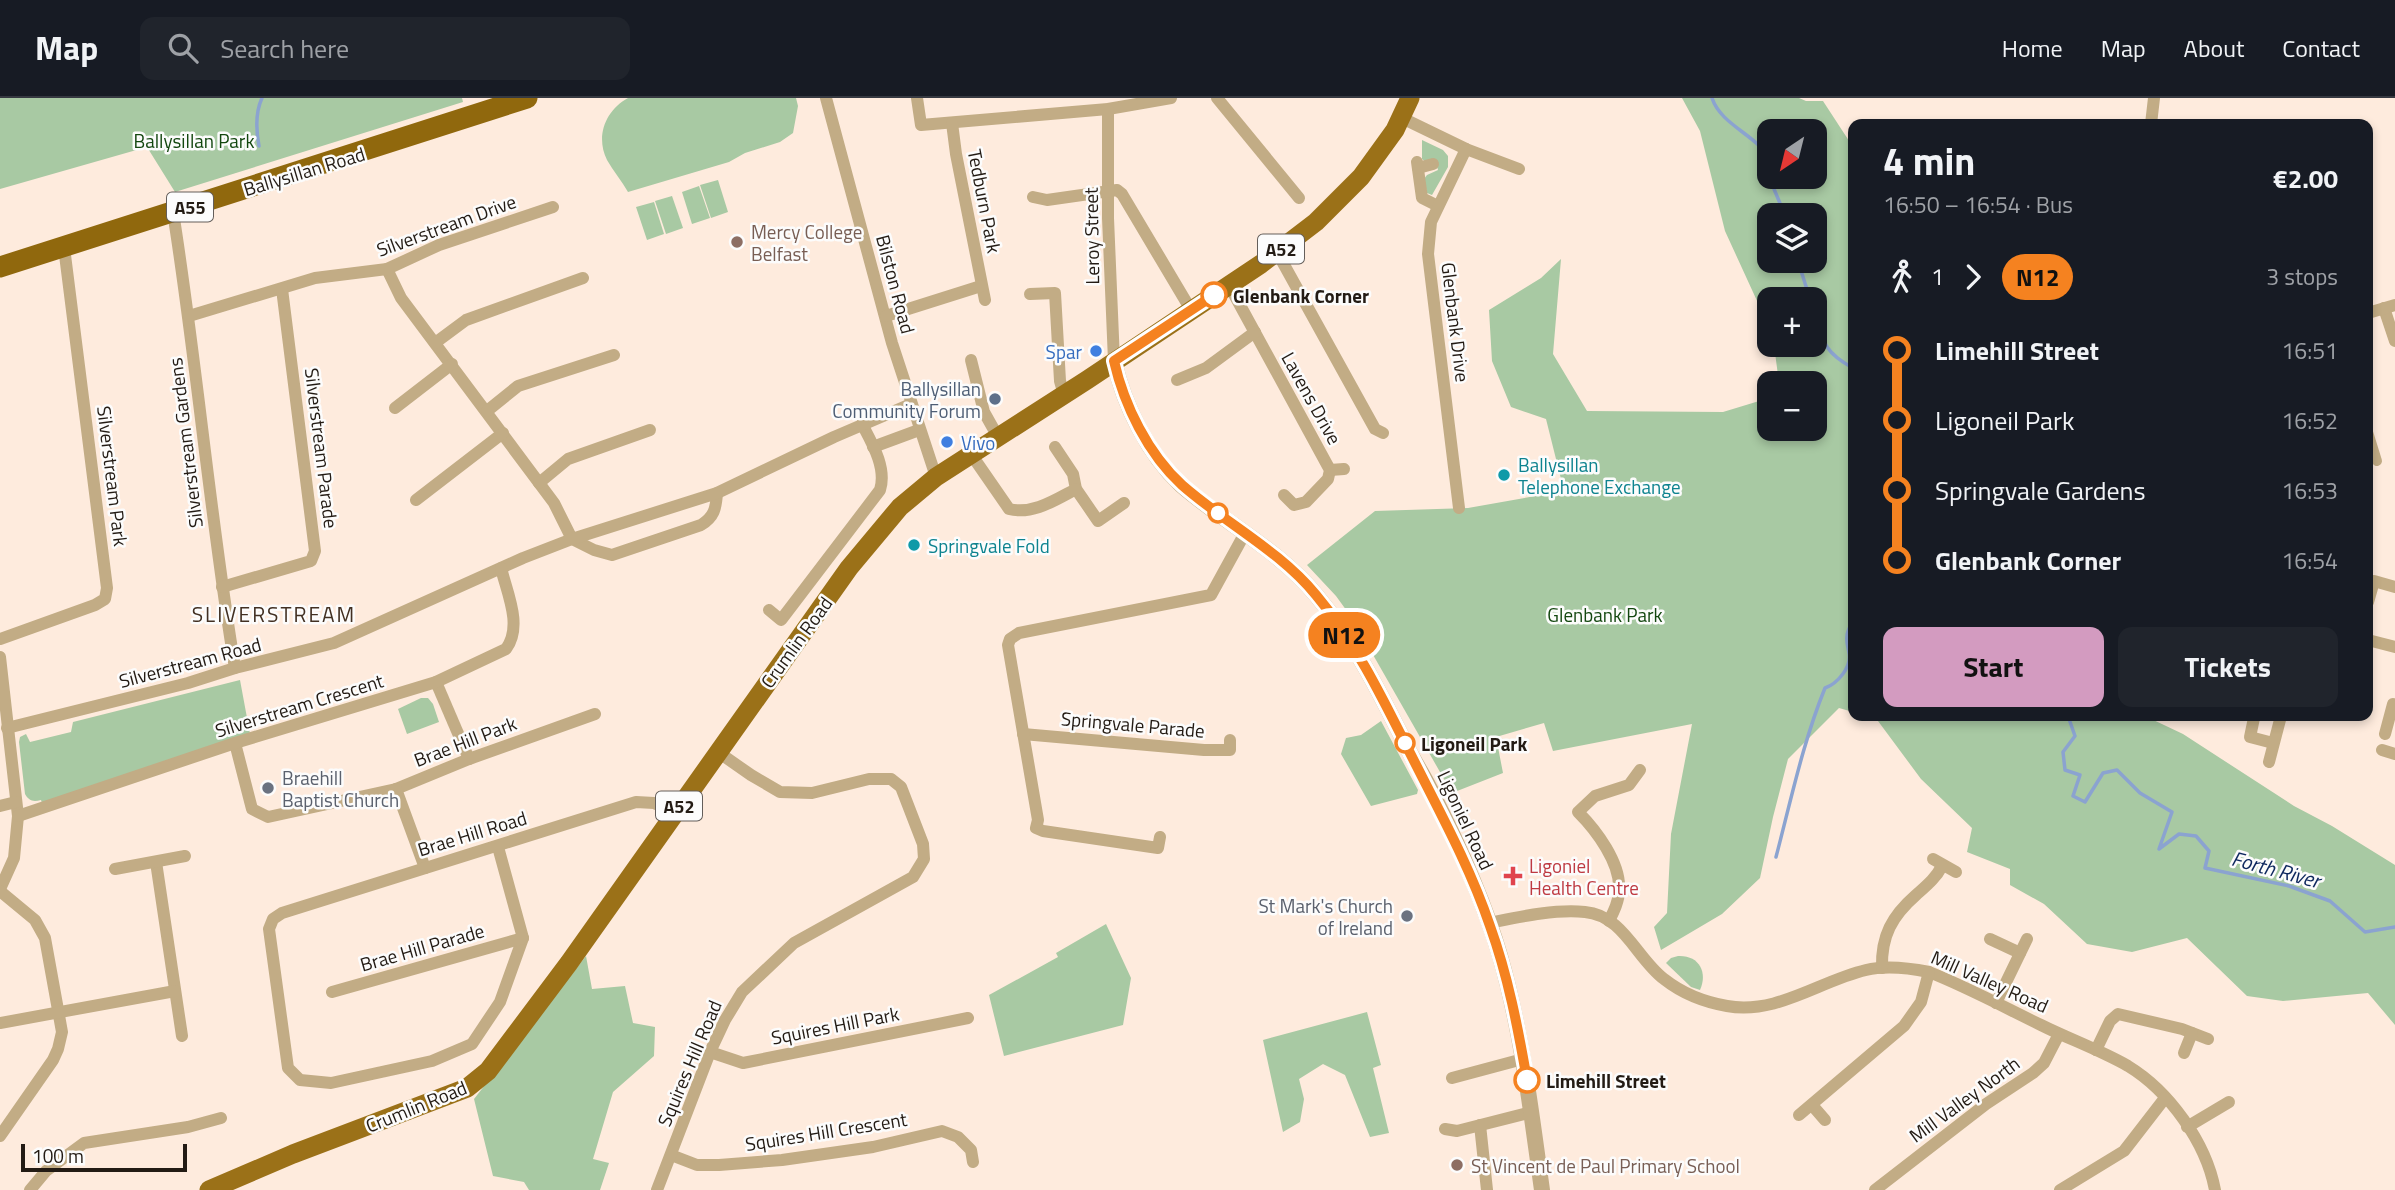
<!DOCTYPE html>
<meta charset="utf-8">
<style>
body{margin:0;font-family:"Titillium Web",sans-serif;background:#20242c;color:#f1f3f6;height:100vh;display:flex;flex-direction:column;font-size:26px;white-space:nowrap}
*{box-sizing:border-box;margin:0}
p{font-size:23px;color:#9ea1a6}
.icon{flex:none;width:38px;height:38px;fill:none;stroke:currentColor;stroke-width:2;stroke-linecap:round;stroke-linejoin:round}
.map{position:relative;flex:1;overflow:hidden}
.sheet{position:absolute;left:1848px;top:21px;width:525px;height:602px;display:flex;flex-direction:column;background:#171b24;border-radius:14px;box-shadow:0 4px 10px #0003}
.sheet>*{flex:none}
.badge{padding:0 14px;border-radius:23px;font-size:24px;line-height:46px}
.needle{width:46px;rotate:215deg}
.tools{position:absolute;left:1757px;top:21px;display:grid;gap:14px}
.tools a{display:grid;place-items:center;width:70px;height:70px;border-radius:14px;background:#171b24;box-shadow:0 4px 10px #0003;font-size:35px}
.scale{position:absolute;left:21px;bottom:18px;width:166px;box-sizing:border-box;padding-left:7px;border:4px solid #231b14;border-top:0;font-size:19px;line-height:24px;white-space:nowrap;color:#231b14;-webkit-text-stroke:5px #fcfcfc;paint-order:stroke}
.map>.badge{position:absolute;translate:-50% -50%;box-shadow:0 0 0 4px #fff}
.legs{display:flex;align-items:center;gap:10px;height:77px;padding:0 35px;font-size:23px}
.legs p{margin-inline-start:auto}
.head{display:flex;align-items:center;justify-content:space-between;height:119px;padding:0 35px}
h1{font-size:38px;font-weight:700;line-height:52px}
.cta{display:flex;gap:14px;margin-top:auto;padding:14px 35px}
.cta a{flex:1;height:80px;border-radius:14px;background:#d39bc0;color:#111;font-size:28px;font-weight:700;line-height:80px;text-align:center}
.cta a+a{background:#20242c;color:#f1f3f6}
ul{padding:0 35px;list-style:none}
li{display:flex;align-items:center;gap:24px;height:70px;font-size:26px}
li i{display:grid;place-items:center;width:10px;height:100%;margin:0 9px;background:currentColor}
li i::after{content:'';width:18px;height:18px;margin:-9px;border:5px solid;border-radius:50%;background:#171b24}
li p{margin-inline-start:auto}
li:first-child i{background:linear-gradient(#0000 50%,currentColor 0)}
li:last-child i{background:linear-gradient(currentColor 50%,#0000 0)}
header{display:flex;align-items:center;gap:42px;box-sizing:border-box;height:98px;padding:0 35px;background:#171b24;border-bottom:2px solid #363941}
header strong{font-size:33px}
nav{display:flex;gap:38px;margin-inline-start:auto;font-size:24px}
.search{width:490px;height:63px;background:#20242c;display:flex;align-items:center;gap:18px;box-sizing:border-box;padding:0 24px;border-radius:14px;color:#9ea1a6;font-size:26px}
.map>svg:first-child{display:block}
.green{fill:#a8c9a3;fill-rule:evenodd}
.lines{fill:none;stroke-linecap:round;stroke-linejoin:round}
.stream{stroke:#8ba3d0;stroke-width:3.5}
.pedestrian{stroke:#c2ac85;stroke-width:10}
.minor{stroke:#c2ac85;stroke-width:12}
.tertiary{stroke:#c2ac85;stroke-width:16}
.primary{stroke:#9b7118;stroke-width:19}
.trunk{stroke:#90680d;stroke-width:21}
.line-1-casing{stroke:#fff;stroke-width:16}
.line-1{stroke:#f58220;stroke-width:10}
.education-dot{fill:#8d6e63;stroke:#fcfcfc;stroke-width:2.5}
.stop-1-dot{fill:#fff;stroke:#f58220;stroke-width:3.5}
.shop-dot{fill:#3f7fe0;stroke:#fcfcfc;stroke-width:2.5}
.service-dot{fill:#5c6f8a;stroke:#fcfcfc;stroke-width:2.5}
.culture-dot{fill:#0f9aa8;stroke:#fcfcfc;stroke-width:2.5}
.worship-dot{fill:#6b7280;stroke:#fcfcfc;stroke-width:2.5}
.health-dot{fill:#e0444e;stroke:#fcfcfc;stroke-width:2.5}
.labels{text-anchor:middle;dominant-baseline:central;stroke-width:5;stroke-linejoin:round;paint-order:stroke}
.shield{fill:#fcfcfc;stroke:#645e5a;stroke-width:2}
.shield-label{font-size:18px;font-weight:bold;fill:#231b14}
.park-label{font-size:19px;fill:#13470f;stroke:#fcfcfc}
.street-label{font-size:19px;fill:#231b14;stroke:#fcfcfc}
.education-label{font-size:19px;fill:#785e54;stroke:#fcfcfc;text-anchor:start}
.stop-label{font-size:19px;font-weight:bold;fill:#231b14;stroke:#fcfcfc;text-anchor:start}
.shop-label{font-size:19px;fill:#366cbe;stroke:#fcfcfc;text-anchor:end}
.service-label{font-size:19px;fill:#4e5e75;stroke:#fcfcfc;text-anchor:end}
.culture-label{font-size:19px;fill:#0d838f;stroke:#fcfcfc;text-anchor:start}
.worship-label{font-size:19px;fill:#5b616d;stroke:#fcfcfc;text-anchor:start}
.health-label{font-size:19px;fill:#be3a42;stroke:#fcfcfc;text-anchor:start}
.neighbourhood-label{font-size:21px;letter-spacing:2px;fill:#423022;stroke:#fcfcfc}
.water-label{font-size:21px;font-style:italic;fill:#0e285e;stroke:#fcfcfc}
</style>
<header>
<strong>Map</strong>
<div class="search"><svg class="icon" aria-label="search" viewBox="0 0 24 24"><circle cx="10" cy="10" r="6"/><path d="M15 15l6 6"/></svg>Search here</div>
<nav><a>Home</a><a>Map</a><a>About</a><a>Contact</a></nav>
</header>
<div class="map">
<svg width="2395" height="1092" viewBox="0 0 2395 1092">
<rect width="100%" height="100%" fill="#feebdd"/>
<!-- green -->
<g class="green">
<path d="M 0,0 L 462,0 L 463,4 L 175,94 L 147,49 L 0,91 Z"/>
<path d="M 628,0 L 796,0 L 798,8 L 793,35 L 780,44 L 745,55 L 729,64 L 628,94 C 622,83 613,73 607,62 C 595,38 606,12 628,0 Z"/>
<path d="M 1682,0 L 1799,0 L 1806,3 L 1823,3 L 1853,49 L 1853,614 L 1839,610 L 1788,661 L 1773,719 L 1760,780 L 1722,816 L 1661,852 L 1654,829 L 1667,815 L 1671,736 L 1692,626 L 1553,653 L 1544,625 L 1496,639 L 1503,675 L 1452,695 L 1352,520 L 1336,498 L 1307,467 L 1375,413 L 1468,410 L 1564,393 L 1546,321 L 1511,309 L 1492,263 L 1489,212 L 1541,180 L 1561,161 L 1553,256 L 1587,313 L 1723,314 L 1769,300 L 1769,331 L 1815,331 L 1815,285 L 1779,285 L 1774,247 L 1815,247 L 1815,201 L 1769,201 L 1769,229 L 1725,133 L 1700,33 ZM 1769,33 L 1815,33 L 1815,79 L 1769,79 ZM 1769,117 L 1815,117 L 1815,163 L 1769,163 Z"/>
<path d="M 1422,42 L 1443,52 L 1448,58 L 1448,69 L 1432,97 L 1427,95 L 1424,81 L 1427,77 L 1438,72 L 1436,65 L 1426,64 L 1422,61 Z"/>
<path d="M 718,82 L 728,114 L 711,120 L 700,87 Z"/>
<path d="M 699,88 L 710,120 L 692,126 L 682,94 Z"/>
<path d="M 672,98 L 683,130 L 666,136 L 655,103 Z"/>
<path d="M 654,104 L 664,136 L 647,142 L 636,109 Z"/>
<path d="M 240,582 L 250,636 L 42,705 L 41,702 C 33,704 29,703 25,696 L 19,644 L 20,639 L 26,636 L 30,644 L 71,634 L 73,624 Z"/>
<path d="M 421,600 L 428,600 L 433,606 L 439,624 L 407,636 L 398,611 Z"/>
<path d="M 1864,618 L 2145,618 L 2183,636 L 2294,708 L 2332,728 L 2395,767 L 2395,927 L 2368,895 L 2283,903 L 2247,898 L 2187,840 L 2132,854 L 2087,846 L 2044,806 L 2010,787 L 2010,771 L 1967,754 L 1972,730 L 1921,681 L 1878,623 Z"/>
<path d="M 1381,623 L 1418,692 L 1417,696 L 1371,708 L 1341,656 L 1346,640 L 1361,637 Z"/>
<path d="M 1106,826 L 1131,880 L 1123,927 L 1004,958 L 989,897 L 1058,859 L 1056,855 Z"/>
<path d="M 586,858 L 592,891 L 625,888 L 633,925 L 655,929 L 654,958 L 613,994 L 593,1061 L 609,1065 L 600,1092 L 529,1092 L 524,1084 L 493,1078 L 474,1001 Z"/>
<path d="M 1678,858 C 1699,857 1708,874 1700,892 L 1691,889 L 1666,865 L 1671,860 Z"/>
<path d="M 1367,914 L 1381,967 L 1373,970 L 1389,1035 L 1370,1039 L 1345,977 L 1323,966 L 1299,981 L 1304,1001 L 1300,1024 L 1283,1034 L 1263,942 Z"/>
</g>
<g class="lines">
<!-- stream -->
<g class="stream">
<path d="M 1712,0 C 1721,27 1755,36 1769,60"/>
<path d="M 259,48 C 256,32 255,15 262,0"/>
<path d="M 1779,79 L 1774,91 L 1785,117"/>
<path d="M 1798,163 L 1810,201"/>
<path d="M 1815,218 C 1823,246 1827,256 1853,270"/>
<path d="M 2010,618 L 2013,620 L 2068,618 L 2075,638 L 2063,654 L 2065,672 L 2080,677 L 2073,698 L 2085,704 L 2103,675 L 2117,672 L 2140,695 L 2172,714 L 2159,751 L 2179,736 L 2196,738 L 2209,753 L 2205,770 L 2289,788 L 2330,803 L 2365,834 L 2395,829"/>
<path d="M 1776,759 C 1791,702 1803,644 1825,590 C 1837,586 1852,569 1849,555 C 1848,549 1846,544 1847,538 C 1847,533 1851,527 1853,522"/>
</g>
<!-- pedestrian -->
<path class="pedestrian" d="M 2368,334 L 2377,363"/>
<!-- minor -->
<g class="minor">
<path d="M 826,0 L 892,245 L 936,379"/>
<path d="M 917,0 L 921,27 L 1108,11 L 1171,0"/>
<path d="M 1217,0 L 1299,100"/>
<path d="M 1108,11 L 1108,120 L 1114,263"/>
<path d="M 1402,20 L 1466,51 L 1519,71"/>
<path d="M 952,25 L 956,56 L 985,202"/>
<path d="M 2151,26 L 2154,0"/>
<path d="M 1417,64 L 1422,100 L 1438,108"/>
<path d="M 1418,70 L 1433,66"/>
<path d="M 1033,99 L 1047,102 L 1117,92 L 1122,96 L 1191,212"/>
<path d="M 173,114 C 197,266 210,419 235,570"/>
<path d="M 1277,154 L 1375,331 L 1383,335"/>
<path d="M 387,171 L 401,200 L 554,405 L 572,441 L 594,452 L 612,457 L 701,427 C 714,419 716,411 717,395"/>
<path d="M 1229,187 L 1330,372 L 1328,381 L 1306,404 L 1294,407 L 1284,397"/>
<path d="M 1030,196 L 1055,195 L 1060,283 L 1064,297"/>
<path d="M 2384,210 L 2395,243"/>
<path d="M 2368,215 L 2395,207"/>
<path d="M 189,218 L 315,180 L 387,171 L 439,147 L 553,109"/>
<path d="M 886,218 L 981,188"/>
<path d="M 435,245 L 466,222 L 583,180"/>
<path d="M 971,262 L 984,314 L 998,339"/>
<path d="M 1177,282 L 1206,270 L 1255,234"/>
<path d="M 395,310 L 452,266"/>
<path d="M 487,313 L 518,288 L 614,257"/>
<path d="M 873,349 L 919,332"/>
<path d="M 1055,349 L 1073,376 L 1076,391 L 1098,423 L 1124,405"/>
<path d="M 971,356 L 1009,411 C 1033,417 1055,402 1076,391"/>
<path d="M 1330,372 L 1344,371"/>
<path d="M 539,385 L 568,361 L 650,332"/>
<path d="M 416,402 L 503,335"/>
<path d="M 1459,410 L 1428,156 L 1431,124 L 1466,51"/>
<path d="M 222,489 L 311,463 L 315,453 L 282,191"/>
<path d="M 2368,504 L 2374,483 L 2395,489"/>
<path d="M 769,512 L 781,522 L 880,392 C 887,370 872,345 862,326"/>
<path d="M 0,541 L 95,507 L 105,501 L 107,490 L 64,149"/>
<path d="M 2368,542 L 2395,549"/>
<path d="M 0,559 L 18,718 L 14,760 L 0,791"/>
<path d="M 436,584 L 469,661"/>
<path d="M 2254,620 L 2250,639 L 2273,645"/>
<path d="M 7,630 L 188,585 L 235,570 L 334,545 L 523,460 L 572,441 L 717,395 L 834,339 L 911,306"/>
<path d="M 1023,636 L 1204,652 L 1230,652 L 1230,642"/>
<path d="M 2385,636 L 2393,606 L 2395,607"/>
<path d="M 235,645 L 252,711 L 268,719 L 396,691 L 469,661 L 595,616"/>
<path d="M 2382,652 L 2395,656"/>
<path d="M 2269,664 L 2281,618"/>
<path d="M 396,691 L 425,770"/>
<path d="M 0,708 L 16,704"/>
<path d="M 18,718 L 235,645 L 436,584 L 506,551 C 523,528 507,495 501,470"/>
<path d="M 1160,739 L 1158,750 L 1043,733 L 1036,730 L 1038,722 L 1008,547 L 1010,541 L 1019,535 L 1211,497 L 1245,435"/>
<path d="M 498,749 L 523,840 L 500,904 L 472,946 L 432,963 L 331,985 L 300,982 L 288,970 L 269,831 L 273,821 L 282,815 L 636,704 L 654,705 L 674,714"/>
<path d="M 1933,761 L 1956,774"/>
<path d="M 156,764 L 182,938"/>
<path d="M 115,771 L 185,758"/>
<path d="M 0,793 L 35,822 L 45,840 L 62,934 L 58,951 L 53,962 L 0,1038"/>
<path d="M 1609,823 C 1614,813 1619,803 1619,792 C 1621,765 1596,732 1578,714 L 1595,698 L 1629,687 L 1640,672"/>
<path d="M 1489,825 C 1519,819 1554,811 1585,814 C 1623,817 1637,861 1664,881 C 1683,896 1704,904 1727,908 C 1777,917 1819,883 1866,872 C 1887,867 1909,870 1929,874 C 1967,889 2004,909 2041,927 C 2069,941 2100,952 2128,968 C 2169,993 2206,1044 2215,1092"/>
<path d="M 1990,841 L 2020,855"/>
<path d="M 1882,870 C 1881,838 1892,818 1916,797 C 1926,788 1936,780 1942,768"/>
<path d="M 332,894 L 523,840"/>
<path d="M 1996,905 L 2027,841"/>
<path d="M 0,925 L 175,893"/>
<path d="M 2096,952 L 2110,923 L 2118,916 L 2182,931 L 2208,941"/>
<path d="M 710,954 L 743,965 L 968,920"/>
<path d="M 2184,955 L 2192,935"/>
<path d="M 1452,980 L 1523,961"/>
<path d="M 1812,1007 L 1825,1022"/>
<path d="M 1799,1017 L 1904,928 L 1921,904 L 1929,874"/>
<path d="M 1480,1027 L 1487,1092"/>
<path d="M 2187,1029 L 2229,1004"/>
<path d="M 1445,1031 L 1457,1033 L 1532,1014"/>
<path d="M 671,1057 L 697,1067 L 719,1067 L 782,1062 L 873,1049 L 942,1033 L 958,1039 L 971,1052 L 973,1064"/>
<path d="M 30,1092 L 46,1073 L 84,1045 L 188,1029 L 221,1020"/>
<path d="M 657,1092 L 710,954 L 725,922 L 742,894 L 794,845 L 913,779 L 924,761 L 923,746 L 901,689 L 891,681 L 869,681 L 812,695 L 780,694 L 751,677 L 718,654"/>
<path d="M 1875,1092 L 1986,1006 L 2033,975 L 2044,965 L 2059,936"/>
<path d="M 2060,1092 L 2124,1053 L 2165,1000"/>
</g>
<!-- tertiary -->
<path class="tertiary" d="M 1114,263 C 1124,307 1148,356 1181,387 C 1225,425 1279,452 1316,497 C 1354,542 1382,599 1408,651 C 1416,667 1426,681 1433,697 C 1459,748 1484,803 1500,858 C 1522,934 1531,1014 1542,1092"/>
<!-- primary -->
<path class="primary" d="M 209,1092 L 293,1056 L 467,990 L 488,973 L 569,865 L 849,470 L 900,409 L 936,379 L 1087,282 L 1261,166 L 1316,124 L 1361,79 L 1395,32 L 1410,0"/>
<!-- trunk -->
<path class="trunk" d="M 0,169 L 527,0"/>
</g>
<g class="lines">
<defs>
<path id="line-1" d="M 1214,197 L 1114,263 C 1124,307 1148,356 1182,387 C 1225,425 1279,452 1316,497 C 1354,542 1382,599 1408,651 C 1437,709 1469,766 1490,828 C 1508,878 1518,930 1527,982"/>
</defs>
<!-- line-1 casing -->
<use href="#line-1" class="line-1-casing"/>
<!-- line-1 -->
<use href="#line-1" class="line-1"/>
</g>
<!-- markers -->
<g class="education-dot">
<circle cx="737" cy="144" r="7"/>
<circle cx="1457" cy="1067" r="7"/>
</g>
<g class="stop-1-dot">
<circle cx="1214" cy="197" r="12"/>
<circle cx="1218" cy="415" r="9"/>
<circle cx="1405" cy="645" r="9"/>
<circle cx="1527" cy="982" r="12"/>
</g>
<g class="shop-dot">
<circle cx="1096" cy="253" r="7"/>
<circle cx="947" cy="344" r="7"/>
</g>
<circle class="service-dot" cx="995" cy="301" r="7"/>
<g class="culture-dot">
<circle cx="1504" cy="377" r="7"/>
<circle cx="914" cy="447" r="7"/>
</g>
<g class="worship-dot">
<circle cx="268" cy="690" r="7"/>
<circle cx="1407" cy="818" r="7"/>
</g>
<path class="health-dot" d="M1509.5 767.5h7v7h7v7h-7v7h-7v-7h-7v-7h7z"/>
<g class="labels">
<!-- shield labels -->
<g class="shield">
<rect x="167" y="94.5" width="46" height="29" rx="5"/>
<rect x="1258" y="136.5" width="46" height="29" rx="5"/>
<rect x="656" y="693.5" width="46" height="29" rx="5"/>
</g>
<g class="shield-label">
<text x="190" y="109">A55</text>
<text x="1281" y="151">A52</text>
<text x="679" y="708">A52</text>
</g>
<!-- park labels -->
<g class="park-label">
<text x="194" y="42">Ballysillan Park</text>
<text x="1605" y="516">Glenbank Park</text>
</g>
<!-- street labels -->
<g class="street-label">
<text transform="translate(304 73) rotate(-17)">Ballysillan Road</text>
<text transform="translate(985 103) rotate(79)">Tedburn Park</text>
<text transform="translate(446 127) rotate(-20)">Silverstream Drive</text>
<text transform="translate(1091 138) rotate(-91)">Leroy Street</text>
<text transform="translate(896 186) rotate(75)">Bilston Road</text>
<text transform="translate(1456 224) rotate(83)">Glenbank Drive</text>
<text transform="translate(1312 300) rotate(61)">Lavens Drive</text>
<text transform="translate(185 345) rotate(-97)">Silverstream Gardens</text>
<text transform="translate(322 350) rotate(83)">Silverstream Parade</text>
<text transform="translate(113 378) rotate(83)">Silverstream Park</text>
<text transform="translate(796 544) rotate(-54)">Crumlin Road</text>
<text transform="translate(190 564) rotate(-15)">Silverstream Road</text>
<text transform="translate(299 607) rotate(-17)">Silverstream Crescent</text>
<text transform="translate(1133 626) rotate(5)">Springvale Parade</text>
<text transform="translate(465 643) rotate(-21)">Brae Hill Park</text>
<text transform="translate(1466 722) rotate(65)">Ligoniel Road</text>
<text transform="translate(472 735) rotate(-17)">Brae Hill Road</text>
<text transform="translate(422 849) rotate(-16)">Brae Hill Parade</text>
<text transform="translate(1990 883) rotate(24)">Mill Valley Road</text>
<text transform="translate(835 927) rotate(-11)">Squires Hill Park</text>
<text transform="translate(689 965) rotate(-67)">Squires Hill Road</text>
<text transform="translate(1964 1001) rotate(-36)">Mill Valley North</text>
<text transform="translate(416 1008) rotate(-22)">Crumlin Road</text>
<text transform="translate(826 1033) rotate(-9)">Squires Hill Crescent</text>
</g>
<!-- education labels -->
<g class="education-label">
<text x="751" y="133">Mercy College<tspan x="751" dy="22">Belfast</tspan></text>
<text x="1471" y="1067">St Vincent de Paul Primary School</text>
</g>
<!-- stop labels -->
<g class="stop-label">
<text x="1233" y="197">Glenbank Corner</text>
<text x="1421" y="645">Ligoneil Park</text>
<text x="1546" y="982">Limehill Street</text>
</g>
<!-- shop labels -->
<g class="shop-label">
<text x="1082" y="253">Spar</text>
<text x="961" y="344" text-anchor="start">Vivo</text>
</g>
<!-- service labels -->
<g class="service-label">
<text x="981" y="290">Ballysillan<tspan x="981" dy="22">Community Forum</tspan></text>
</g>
<!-- culture labels -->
<g class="culture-label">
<text x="1518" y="366">Ballysillan<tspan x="1518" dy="22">Telephone Exchange</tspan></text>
<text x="928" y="447">Springvale Fold</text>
</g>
<!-- worship labels -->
<g class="worship-label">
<text x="282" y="679">Braehill<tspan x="282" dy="22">Baptist Church</tspan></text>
<text x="1393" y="807" text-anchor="end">St Mark's Church<tspan x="1393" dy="22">of Ireland</tspan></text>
</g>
<!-- health labels -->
<g class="health-label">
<text x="1529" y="767">Ligoniel<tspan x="1529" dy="22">Health Centre</tspan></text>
</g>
<!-- neighbourhood labels -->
<g class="neighbourhood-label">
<text x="274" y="516">SLIVERSTREAM</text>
</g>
<!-- water labels -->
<g class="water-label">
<text transform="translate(2276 771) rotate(15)">Forth River</text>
</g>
</g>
</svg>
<div class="tools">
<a><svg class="needle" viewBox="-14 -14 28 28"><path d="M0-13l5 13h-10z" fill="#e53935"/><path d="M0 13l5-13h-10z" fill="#9ea1a6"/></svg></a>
<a><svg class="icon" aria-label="layers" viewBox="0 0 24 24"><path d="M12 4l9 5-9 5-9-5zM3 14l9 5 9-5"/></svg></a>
<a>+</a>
<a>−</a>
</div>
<div class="scale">100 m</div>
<b class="badge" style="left:1344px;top:537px;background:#f58220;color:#111">N12</b>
<section class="sheet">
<div class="head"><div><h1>4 min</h1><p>16:50 – 16:54 · Bus</p></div><b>€2.00</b></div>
<div class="legs"><svg class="icon" aria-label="walk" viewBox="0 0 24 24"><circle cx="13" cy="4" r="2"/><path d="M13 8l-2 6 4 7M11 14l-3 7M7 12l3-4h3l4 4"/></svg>1<svg class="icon" aria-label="forward" viewBox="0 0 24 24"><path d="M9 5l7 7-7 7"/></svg><b class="badge" style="background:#f58220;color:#111">N12</b><p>3 stops</p></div>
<ul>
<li><i style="color:#f58220"></i><b>Limehill Street</b><p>16:51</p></li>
<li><i style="color:#f58220"></i><span>Ligoneil Park</span><p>16:52</p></li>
<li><i style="color:#f58220"></i><span>Springvale Gardens</span><p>16:53</p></li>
<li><i style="color:#f58220"></i><b>Glenbank Corner</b><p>16:54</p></li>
</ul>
<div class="cta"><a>Start</a><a>Tickets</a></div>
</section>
</div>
